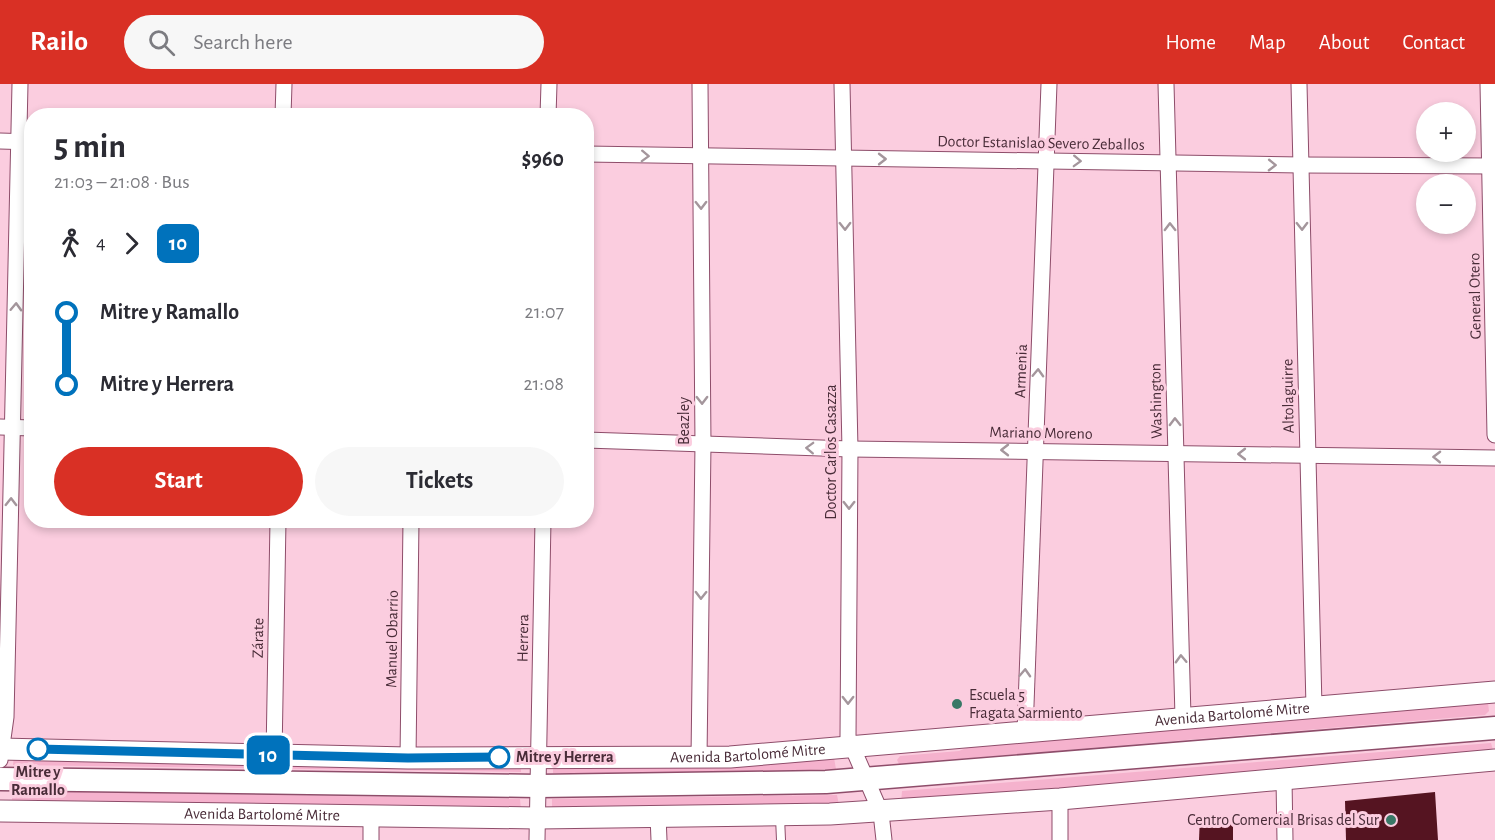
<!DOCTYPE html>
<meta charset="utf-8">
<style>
body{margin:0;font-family:"Alegreya Sans",sans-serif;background:#f7f7f7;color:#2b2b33;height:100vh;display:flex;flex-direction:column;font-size:22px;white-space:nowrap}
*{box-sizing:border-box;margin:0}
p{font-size:20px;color:#7c7c81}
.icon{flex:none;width:33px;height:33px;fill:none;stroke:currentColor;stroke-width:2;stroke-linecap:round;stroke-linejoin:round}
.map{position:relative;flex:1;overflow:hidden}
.details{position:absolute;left:24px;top:24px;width:570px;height:420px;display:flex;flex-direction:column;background:#fff;border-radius:24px;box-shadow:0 3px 9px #0003}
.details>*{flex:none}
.badge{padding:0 12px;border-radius:9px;font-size:21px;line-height:39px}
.controls{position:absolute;left:1416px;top:18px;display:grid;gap:12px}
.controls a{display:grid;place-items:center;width:60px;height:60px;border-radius:50%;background:#fff;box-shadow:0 3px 9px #0003;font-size:30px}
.map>.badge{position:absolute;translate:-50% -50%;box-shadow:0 0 0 3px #fff}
.legs{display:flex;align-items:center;gap:9px;height:66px;padding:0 30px;font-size:20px}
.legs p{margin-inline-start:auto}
.overview{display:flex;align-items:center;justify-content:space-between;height:102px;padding:0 30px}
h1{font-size:33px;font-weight:700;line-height:45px}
.cta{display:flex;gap:12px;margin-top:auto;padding:12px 30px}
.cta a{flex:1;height:69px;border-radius:36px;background:#d93025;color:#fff;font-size:24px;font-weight:700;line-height:69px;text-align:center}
.cta a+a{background:#f7f7f7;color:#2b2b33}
ul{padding:0 30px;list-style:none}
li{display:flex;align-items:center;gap:21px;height:72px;font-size:22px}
li i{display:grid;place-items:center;width:9px;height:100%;margin:0 8px;background:currentColor}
li i::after{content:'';width:15px;height:15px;margin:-8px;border:4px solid;border-radius:50%;background:#fff}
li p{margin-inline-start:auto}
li:first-child i{background:linear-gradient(#0000 50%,currentColor 0)}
li:last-child i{background:linear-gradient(currentColor 50%,#0000 0)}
header{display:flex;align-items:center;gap:36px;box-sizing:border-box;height:84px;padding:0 30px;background:#d93025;color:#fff}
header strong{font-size:28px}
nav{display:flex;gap:33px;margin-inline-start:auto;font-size:21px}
.search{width:420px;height:54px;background:#f7f7f7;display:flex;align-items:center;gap:15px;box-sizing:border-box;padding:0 21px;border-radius:33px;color:#7c7c81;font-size:22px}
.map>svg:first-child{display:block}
.green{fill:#f5b2cd}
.building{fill:#551421}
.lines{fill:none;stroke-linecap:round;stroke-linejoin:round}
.lane-casing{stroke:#8e4d6a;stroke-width:10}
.street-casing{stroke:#8e4d6a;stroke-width:17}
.secondary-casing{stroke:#8e4d6a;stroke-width:23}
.primary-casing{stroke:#8e4d6a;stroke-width:25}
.lane{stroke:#fff;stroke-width:8}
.street{stroke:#fff;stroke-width:15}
.secondary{stroke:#fff;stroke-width:21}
.primary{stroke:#fff;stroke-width:22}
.oneway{stroke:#a4969c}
.line-1-casing{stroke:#fff;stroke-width:14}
.line-1{stroke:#0072bc;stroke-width:9}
.poi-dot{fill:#387866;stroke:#fbcddf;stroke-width:2}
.stop-1-dot{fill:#fff;stroke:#0072bc;stroke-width:3}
.labels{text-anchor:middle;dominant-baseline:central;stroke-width:6;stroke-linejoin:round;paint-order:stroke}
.street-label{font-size:16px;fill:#492c38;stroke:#fbcddf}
.poi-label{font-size:16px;fill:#492c38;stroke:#fbcddf;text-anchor:start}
.stop-label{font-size:16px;font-weight:bold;fill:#492c38;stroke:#fbcddf;text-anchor:start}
</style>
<header>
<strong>Railo</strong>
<div class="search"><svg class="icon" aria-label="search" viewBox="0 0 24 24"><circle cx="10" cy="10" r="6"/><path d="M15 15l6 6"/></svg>Search here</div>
<nav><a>Home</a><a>Map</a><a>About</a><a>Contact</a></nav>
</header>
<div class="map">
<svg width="1495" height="756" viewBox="0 0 1495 756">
<rect width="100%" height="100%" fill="#fbcddf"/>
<!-- green -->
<g class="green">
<path d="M 1488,619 L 1489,627 L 1485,631 L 899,680 L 897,676 L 900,672 L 959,667 L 976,660 Z"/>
<path d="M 1491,659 L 1493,666 L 901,719 L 902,707 Z"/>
<path d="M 14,672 L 521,681 L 521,688 L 13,681 Z"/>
<path d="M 834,674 L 836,685 L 708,690 L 553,689 L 553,680 Z"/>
<path d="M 12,707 L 520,715 L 521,725 L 12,720 Z"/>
<path d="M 837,711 L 839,721 L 552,726 L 552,715 Z"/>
</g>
<!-- building -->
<g class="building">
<path d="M 1435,708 L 1438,756 L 1346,756 L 1345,717 Z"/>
<path d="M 1200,732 L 1233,733 L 1233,756 L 1199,756 Z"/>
</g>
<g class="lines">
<defs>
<path id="lane" d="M 780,733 L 781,756"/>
<g id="street">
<path d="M 842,0 L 850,365 L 848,653 L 881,729 L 884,756"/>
<path d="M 1166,0 L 1183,633"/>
<path d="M 1299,0 L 1314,623"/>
<path d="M 1488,0 L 1495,351"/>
<path d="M 283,32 L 284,0"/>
<path d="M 548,32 L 549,0"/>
<path d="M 0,57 L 32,58"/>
<path d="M 586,70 L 1301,81 L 1495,82"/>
<path d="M 0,343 L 32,344"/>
<path d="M 586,356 L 850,365 L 1495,374"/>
<path d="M 1025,648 L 1049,0"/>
<path d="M 274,672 L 278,436"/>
<path d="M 408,674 L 411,436"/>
<path d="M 699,674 L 703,360 L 700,0"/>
<path d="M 0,676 L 6,633 L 20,0"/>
<path d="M 1284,695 L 1285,756"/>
<path d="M 1060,715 L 1060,756"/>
<path d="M 371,732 L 371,756"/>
<path d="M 658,732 L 659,756"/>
<path d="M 537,756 L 543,436"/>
</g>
<g id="secondary">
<path id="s1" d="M 0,665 L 408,674 L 730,673 L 1495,608"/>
<path id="s2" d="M 0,727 L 537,734 L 830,730 L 1060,715 L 1495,676"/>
</g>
<path id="primary" d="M 0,695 L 538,702 L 826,698 L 1495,644"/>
</defs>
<!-- lane casing -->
<use href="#lane" class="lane-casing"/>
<!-- street casing -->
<use href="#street" class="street-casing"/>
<!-- secondary casing -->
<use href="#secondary" class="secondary-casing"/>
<!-- primary casing -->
<use href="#primary" class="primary-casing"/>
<!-- lane -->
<use href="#lane" class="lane"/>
<!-- street -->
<use href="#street" class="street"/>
<!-- secondary -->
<use href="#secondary" class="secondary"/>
<!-- primary -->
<use href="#primary" class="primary"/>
</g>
<!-- one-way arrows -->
<defs><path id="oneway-chevron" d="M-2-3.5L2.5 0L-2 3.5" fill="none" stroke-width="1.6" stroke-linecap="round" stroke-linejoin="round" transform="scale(1.5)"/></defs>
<g class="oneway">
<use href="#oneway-chevron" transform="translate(645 72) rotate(2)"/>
<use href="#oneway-chevron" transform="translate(882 75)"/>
<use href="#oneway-chevron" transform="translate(1077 77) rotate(2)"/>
<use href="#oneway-chevron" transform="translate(1272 81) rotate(1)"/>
<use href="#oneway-chevron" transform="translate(701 121) rotate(89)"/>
<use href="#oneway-chevron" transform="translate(845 142) rotate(89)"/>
<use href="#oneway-chevron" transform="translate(1302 142) rotate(89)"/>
<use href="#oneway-chevron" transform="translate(1170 143) rotate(-91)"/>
<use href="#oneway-chevron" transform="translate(16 223) rotate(-88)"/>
<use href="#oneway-chevron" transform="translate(1038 289) rotate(-88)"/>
<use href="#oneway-chevron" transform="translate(702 316) rotate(89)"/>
<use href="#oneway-chevron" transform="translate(1175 338) rotate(-91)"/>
<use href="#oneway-chevron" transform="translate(810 364) rotate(-178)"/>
<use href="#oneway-chevron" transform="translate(1005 366) rotate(-180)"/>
<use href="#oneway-chevron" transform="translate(1242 370) rotate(-180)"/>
<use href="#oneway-chevron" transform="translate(1437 373) rotate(-179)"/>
<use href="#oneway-chevron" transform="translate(11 418) rotate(-89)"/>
<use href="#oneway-chevron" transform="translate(849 421) rotate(90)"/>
<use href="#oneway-chevron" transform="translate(701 511) rotate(91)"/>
<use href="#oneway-chevron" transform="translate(1181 575) rotate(-92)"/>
<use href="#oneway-chevron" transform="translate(1025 589) rotate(-87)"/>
<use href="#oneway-chevron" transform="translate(848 616) rotate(90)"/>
</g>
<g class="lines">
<defs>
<path id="line-1" d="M 38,665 L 408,674 L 499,673"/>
</defs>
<!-- line-1 casing -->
<use href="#line-1" class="line-1-casing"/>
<!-- line-1 -->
<use href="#line-1" class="line-1"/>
</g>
<!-- markers -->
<g class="poi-dot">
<circle cx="957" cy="620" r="6"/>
<circle cx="1391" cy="736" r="6"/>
</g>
<g class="stop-1-dot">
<circle cx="38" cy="665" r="10"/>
<circle cx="499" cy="673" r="10"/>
</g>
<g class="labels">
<!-- street labels -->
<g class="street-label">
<text transform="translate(1041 59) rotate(1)">Doctor Estanislao Severo Zeballos</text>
<text transform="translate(1475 212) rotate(-91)">General Otero</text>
<text transform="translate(1021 287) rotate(-88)">Armenia</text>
<text transform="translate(1288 312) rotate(-91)">Altolaguirre</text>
<text transform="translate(1156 317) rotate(-91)">Washington</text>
<text transform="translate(684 337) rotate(-90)">Beazley</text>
<text transform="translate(1041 349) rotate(1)">Mariano Moreno</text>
<text transform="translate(831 368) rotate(-90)">Doctor Carlos Casazza</text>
<text transform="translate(258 554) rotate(-89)">Zárate</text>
<text transform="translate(523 554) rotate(-89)">Herrera</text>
<text transform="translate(392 555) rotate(-89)">Manuel Obarrio</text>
<text stroke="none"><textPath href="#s1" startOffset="1234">Avenida Bartolomé Mitre</textPath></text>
<text stroke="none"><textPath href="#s1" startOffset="748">Avenida Bartolomé Mitre</textPath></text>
<text stroke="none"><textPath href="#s2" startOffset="262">Avenida Bartolomé Mitre</textPath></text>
</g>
<!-- poi labels -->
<g class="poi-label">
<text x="969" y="611">Escuela 5<tspan x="969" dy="18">Fragata Sarmiento</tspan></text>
<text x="1379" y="736" text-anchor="end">Centro Comercial Brisas del Sur</text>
</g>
<!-- stop labels -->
<g class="stop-label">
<text x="516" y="673">Mitre y Herrera</text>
<text x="38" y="688" text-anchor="middle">Mitre y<tspan x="38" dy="18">Ramallo</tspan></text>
</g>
</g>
</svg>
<div class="controls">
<a>+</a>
<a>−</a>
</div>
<b class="badge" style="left:268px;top:671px;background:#0072bc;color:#fff">10</b>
<section class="details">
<div class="overview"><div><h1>5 min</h1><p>21:03 – 21:08 · Bus</p></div><b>$960</b></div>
<div class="legs"><svg class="icon" aria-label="walk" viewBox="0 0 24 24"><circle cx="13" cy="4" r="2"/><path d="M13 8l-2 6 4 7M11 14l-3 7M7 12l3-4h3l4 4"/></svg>4<svg class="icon" aria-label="forward" viewBox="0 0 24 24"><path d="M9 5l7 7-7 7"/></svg><b class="badge" style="background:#0072bc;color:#fff">10</b></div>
<ul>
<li><i style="color:#0072bc"></i><b>Mitre y Ramallo</b><p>21:07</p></li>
<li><i style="color:#0072bc"></i><b>Mitre y Herrera</b><p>21:08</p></li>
</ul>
<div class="cta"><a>Start</a><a>Tickets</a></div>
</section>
</div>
